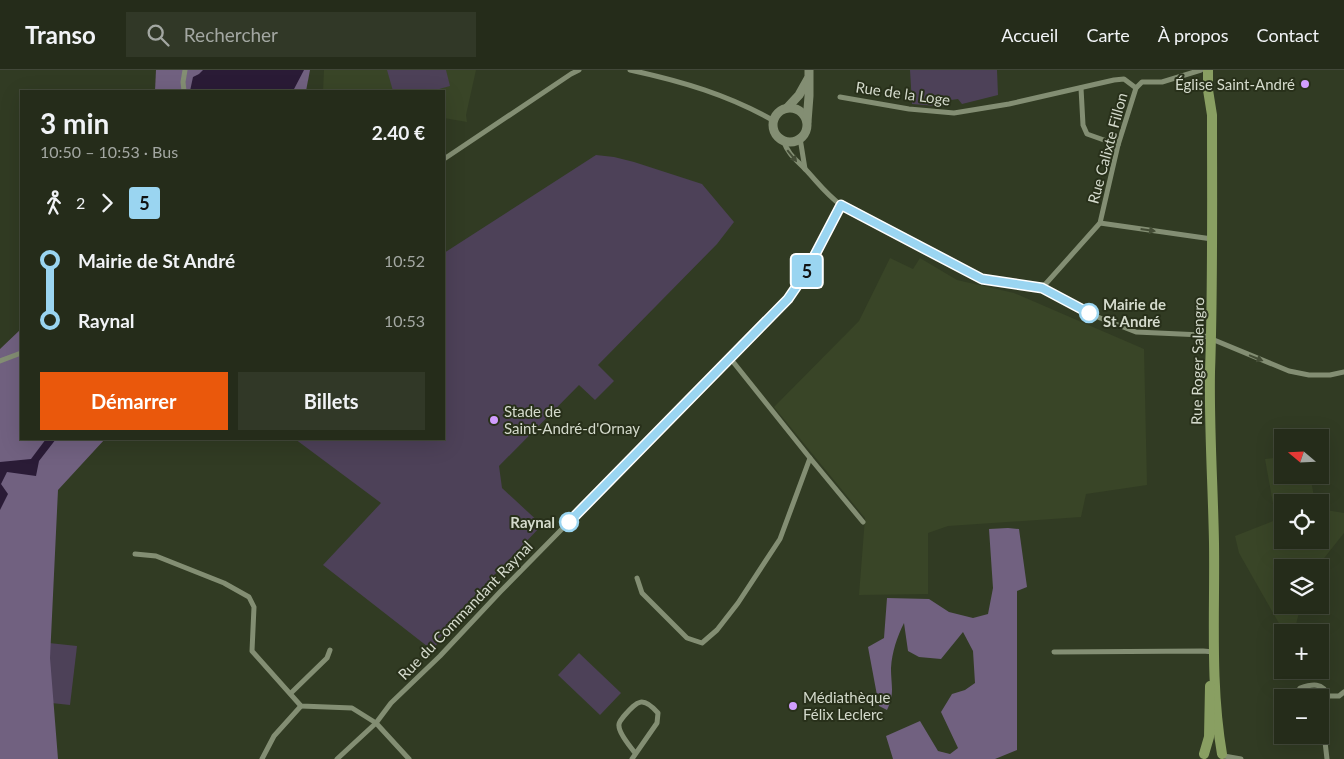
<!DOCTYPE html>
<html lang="fr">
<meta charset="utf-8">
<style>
body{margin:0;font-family:Lato,sans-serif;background:#313827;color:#f1f3f6;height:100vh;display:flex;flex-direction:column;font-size:19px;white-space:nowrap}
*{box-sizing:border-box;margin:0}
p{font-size:16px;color:#a3a7a2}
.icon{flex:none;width:28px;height:28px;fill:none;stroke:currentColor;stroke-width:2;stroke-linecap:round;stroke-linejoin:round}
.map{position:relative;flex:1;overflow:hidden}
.drawer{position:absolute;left:20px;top:20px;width:425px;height:350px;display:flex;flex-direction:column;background:#252c1a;border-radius:0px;box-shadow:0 5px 20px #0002,0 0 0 1px #424839}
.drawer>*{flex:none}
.badge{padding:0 10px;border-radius:4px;font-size:18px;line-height:32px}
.needle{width:32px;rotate:289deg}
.fabs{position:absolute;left:1274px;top:359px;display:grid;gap:10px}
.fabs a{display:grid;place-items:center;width:55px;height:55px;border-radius:0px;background:#252c1a;box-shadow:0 5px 20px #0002,0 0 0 1px #424839;font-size:25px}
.map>.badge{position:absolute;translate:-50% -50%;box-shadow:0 0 0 2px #fff}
.legs{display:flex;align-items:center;gap:8px;height:55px;padding:0 20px;font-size:16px}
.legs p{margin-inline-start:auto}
.headline{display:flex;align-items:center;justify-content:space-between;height:85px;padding:0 20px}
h1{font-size:28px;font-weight:700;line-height:38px}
.action{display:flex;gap:10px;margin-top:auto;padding:10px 20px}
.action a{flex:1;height:58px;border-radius:0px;background:#ea580c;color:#fff;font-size:20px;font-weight:700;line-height:58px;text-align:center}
.action a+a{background:#313827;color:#f1f3f6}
ul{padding:0 20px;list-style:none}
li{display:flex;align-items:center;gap:18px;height:60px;font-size:19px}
li i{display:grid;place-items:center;width:8px;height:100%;margin:0 6px;background:currentColor}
li i::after{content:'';width:12px;height:12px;margin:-6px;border:4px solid;border-radius:50%;background:#252c1a}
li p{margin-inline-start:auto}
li:first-child i{background:linear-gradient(#0000 50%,currentColor 0)}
li:last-child i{background:linear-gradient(currentColor 50%,#0000 0)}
header{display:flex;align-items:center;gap:30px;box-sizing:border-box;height:70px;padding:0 25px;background:#252c1a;border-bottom:1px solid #424839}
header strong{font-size:24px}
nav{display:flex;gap:28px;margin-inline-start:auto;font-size:18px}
.search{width:350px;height:45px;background:#313827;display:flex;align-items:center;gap:12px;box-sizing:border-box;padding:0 18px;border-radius:0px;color:#a3a7a2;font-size:19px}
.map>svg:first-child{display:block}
.built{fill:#394527}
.green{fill:#4d4158}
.forest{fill:#716180}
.water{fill:#2a1b36}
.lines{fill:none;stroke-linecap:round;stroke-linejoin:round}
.minor{stroke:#838e73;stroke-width:5}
.tertiary{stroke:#838e73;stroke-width:9}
.secondary{stroke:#899f62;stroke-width:10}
.oneway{fill:#434c35}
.line-1-casing{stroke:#fff;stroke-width:11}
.line-1{stroke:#9ad5f1;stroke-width:8}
.poi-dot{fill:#d19dfe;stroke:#28301a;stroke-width:2}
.stop-1-dot{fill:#fff;stroke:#9ad5f1;stroke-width:2.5}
.labels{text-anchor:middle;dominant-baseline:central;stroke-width:4;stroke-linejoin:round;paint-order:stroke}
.poi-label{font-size:15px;fill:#d4dacc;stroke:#28301a;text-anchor:start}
.street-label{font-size:15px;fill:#d4dacc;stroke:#28301a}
.stop-label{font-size:15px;font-weight:bold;fill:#d4dacc;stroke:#28301a;text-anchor:start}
</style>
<header>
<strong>Transo</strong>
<div class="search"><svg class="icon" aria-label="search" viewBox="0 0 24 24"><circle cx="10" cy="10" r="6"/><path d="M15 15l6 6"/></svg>Rechercher</div>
<nav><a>Accueil</a><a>Carte</a><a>À propos</a><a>Contact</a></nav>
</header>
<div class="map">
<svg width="1344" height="689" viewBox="0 0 1344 689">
<rect width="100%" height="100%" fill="#313b23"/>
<!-- built -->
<g class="built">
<path d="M 324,0 L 476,0 L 466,45 L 467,52 L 444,48 L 444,21 L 323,21 Z"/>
<path d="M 890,188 L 913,199 L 920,188 L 957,210 L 1014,223 L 1144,279 L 1147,415 L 1086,424 L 1081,447 L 948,456 L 928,463 L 928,524 L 859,525 L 865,448 L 774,337 L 859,251 Z"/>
<path d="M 1282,387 L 1282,405 L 1310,405 L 1315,432 L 1282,432 L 1282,470 L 1320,470 L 1320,439 L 1344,443 L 1344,463 L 1317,497 L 1282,498 L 1282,535 L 1301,535 L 1294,562 L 1282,562 L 1282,574 L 1276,562 L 1280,555 L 1239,483 L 1235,466 L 1276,450 L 1265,389 Z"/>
</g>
<!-- green -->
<g class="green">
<path d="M 387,0 L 446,0 L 450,16 L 432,21 L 393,21 Z"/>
<path d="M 910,0 L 997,0 L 998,25 L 962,34 L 958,29 L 951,30 L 949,37 L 912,34 Z"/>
<path d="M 596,85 L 614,87 L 634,92 L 702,114 L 734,152 L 717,174 L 598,295 L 614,311 L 595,330 L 579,315 L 499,396 L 502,418 L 542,455 L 459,542 L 463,546 L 436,571 L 438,573 L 432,580 L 323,495 L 381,433 L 295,369 L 444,369 L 444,183 Z"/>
<path d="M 49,573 L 77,576 L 70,635 L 42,632 Z"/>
<path d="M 579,583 L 621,623 L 600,645 L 558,605 Z"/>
</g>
<!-- forest -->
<g class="forest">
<path d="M 156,0 L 310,0 L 306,21 L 155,21 Z"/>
<path d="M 21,259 L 21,369 L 105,369 L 58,420 L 50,588 L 58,689 L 0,689 L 0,279 Z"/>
<path d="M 1008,458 L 1019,459 L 1027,517 L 1017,521 L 1017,680 L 995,689 L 893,689 L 886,666 L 920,651 L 938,681 L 950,684 L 958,678 L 941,642 L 952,624 L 965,620 L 975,613 L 973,581 L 963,562 L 941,589 L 919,587 L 908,581 L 904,553 C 897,567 892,582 891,598 C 891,616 895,623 887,640 L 879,636 L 868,577 L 884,568 L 887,528 L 929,529 L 949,542 L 973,548 L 988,544 L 993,518 L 989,459 Z"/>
</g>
<!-- water -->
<g class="water">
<path d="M 203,0 L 304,0 L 293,21 L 190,21 L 193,7 L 199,4 Z"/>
<path d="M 46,369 L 56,369 L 39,391 L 36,406 L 7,402 L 1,414 L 8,424 L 0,440 L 0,392 L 31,389 Z"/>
</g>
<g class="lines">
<!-- minor -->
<g class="minor">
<path d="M 630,0 C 681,11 729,25 774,51"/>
<path d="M 1081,18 L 1083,55 L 1087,64 L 1118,75"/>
<path d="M 184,21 L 183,12 L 185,0"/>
<path d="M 840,27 L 909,39 L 954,43 L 1009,34 L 1114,10 L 1124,9 L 1136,18"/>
<path d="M 800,68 L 805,99"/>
<path d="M 783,70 C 789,86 796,89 807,101 C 819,114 827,125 841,135 L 982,209 L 1042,218 L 1090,244 L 1136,262 L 1202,265 L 1289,301 L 1309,305 L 1330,305 L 1344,302"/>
<path d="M 444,89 L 571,4 L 579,0"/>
<path d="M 1100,153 L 1212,169"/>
<path d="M 1042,218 L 1100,153 L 1118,75 L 1136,18 L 1142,12 L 1162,12 L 1201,0"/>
<path d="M 0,291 L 21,283"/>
<path d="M 810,388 L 863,452"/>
<path d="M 135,484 L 156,486 L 224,513 L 249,527 L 254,537 L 252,581 L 301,636 L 352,638 L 376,653 L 409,689"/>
<path d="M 637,508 L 642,523 L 687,568 L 702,573 L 717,560 L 738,533 L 780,469 L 810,388 L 730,288"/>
<path d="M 1054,582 L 1203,581 L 1214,582"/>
<path d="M 291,623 L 327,588 L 330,580"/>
<path d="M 1328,626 L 1339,626 L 1344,622"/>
<path d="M 1294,628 L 1300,618 C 1312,614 1323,612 1328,626 L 1323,640 L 1321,656"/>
<path d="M 1321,656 L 1324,663 L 1327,689"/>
<path d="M 1224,686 L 1241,689"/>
<path d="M 262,689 L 274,666 L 301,636"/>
<path d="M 337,689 L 376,653 L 391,633 L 440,586 L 500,522 L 788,229 L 805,204 L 841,135"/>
<path d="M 632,689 L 657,653 L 658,643 C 643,626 638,630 624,646 C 622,649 618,652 619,656 C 619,664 630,676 635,683"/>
</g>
<!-- tertiary -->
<g class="tertiary">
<path d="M 787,38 L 799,25 L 808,9"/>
<circle cx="790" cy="55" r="17"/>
<path d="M 807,52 L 809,26 L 809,0"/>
</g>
<!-- secondary -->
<g class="secondary">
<path d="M 1208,0 L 1208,20 L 1212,45 C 1212,131 1213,217 1210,302 C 1209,359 1213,416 1214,473 C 1215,543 1210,615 1222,684"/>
<path d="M 1204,684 L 1209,667 L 1210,616"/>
</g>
</g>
<!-- one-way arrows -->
<defs><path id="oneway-solid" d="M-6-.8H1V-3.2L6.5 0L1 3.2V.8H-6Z" transform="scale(1.25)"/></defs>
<g class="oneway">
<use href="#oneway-solid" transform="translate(792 86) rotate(51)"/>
<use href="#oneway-solid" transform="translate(1148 160) rotate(8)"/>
<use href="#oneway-solid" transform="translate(1256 288) rotate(22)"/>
</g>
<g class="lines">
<defs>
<path id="line-1" d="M 569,452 L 788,229 L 805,204 L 841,135 L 982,209 L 1042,218 L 1089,243"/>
</defs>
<!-- line-1 casing -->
<use href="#line-1" class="line-1-casing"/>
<!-- line-1 -->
<use href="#line-1" class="line-1"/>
</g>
<!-- markers -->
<g class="poi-dot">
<circle cx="1305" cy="14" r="5"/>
<circle cx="494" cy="350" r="5"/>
<circle cx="793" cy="636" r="5"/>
</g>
<g class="stop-1-dot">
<circle cx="1089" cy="243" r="9"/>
<circle cx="569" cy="452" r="9"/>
</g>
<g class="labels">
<!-- poi labels -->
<g class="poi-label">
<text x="1295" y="14" text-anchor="end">Église Saint-André</text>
<text x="504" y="341">Stade de<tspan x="504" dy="17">Saint-André-d'Ornay</tspan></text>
<text x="803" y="627">Médiathèque<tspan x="803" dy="17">Félix Leclerc</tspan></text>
</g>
<!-- street labels -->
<g class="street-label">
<text transform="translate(903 23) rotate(8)">Rue de la Loge</text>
<text transform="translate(1107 78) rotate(-75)">Rue Calixte Fillon</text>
<text transform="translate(1197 291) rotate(-89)">Rue Roger Salengro</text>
<text transform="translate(465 540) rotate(-46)">Rue du Commandant Raynal</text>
</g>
<!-- stop labels -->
<g class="stop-label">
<text x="1103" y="234">Mairie de<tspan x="1103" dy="17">St André</tspan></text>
<text x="555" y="452" text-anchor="end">Raynal</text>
</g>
</g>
</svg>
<div class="fabs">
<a><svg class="needle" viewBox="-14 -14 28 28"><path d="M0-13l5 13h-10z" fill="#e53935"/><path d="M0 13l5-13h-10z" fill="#a3a7a2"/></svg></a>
<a><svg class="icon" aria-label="locate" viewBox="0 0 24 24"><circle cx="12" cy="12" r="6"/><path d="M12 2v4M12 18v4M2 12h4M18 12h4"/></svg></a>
<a><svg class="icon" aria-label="layers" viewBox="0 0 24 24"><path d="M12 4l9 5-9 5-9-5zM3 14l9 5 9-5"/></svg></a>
<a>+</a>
<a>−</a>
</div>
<b class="badge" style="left:807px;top:201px;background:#9ad5f1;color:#111">5</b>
<section class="drawer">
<div class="headline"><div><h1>3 min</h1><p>10:50 – 10:53 · Bus</p></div><b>2.40 €</b></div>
<div class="legs"><svg class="icon" aria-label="walk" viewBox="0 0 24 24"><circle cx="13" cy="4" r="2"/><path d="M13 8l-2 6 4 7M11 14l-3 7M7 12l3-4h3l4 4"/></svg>2<svg class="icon" aria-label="forward" viewBox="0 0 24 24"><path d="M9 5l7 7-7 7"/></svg><b class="badge" style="background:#9ad5f1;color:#111">5</b></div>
<ul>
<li><i style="color:#9ad5f1"></i><b>Mairie de St André</b><p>10:52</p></li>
<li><i style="color:#9ad5f1"></i><b>Raynal</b><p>10:53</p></li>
</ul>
<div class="action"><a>Démarrer</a><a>Billets</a></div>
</section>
</div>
